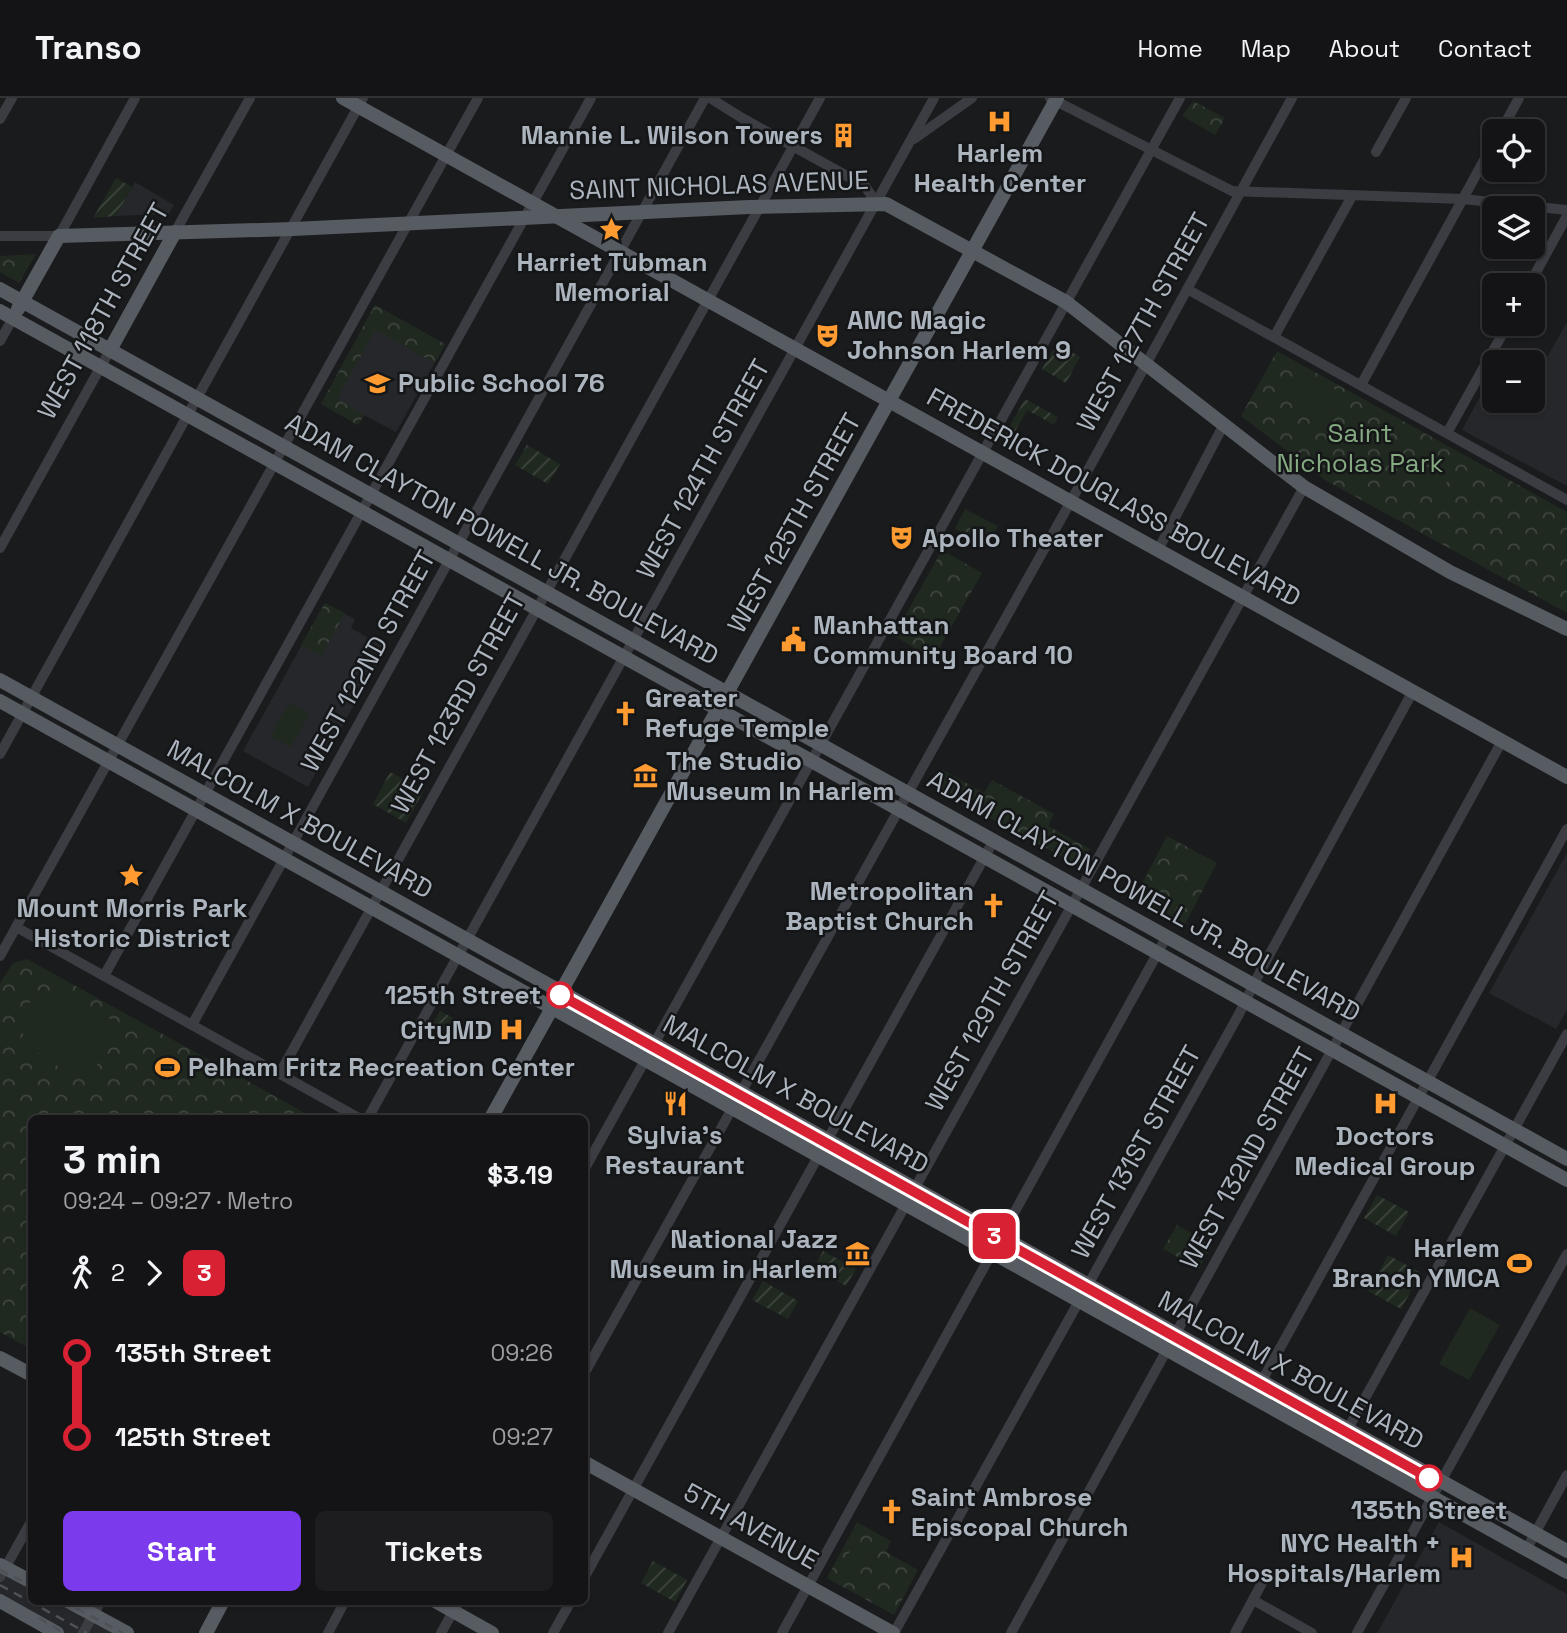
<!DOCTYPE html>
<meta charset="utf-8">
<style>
body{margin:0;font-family:"Space Grotesk",sans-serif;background:#1d1d1f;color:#f1f3f6;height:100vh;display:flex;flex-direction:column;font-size:26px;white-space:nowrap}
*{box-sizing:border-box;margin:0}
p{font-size:23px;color:#9d9ea1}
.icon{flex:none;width:38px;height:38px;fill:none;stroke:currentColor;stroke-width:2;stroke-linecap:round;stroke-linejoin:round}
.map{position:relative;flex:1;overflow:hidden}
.panel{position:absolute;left:28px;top:1017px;width:560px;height:490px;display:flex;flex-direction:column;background:#141416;border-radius:10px;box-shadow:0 2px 5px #0004,0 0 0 2px #333335}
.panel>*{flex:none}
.badge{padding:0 14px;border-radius:10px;font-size:24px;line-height:46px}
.tools{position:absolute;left:1482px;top:21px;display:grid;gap:14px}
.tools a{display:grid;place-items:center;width:63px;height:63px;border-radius:10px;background:#141416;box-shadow:0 2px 5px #0004,0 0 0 2px #333335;font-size:35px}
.map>.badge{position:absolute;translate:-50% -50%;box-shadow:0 0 0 4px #fff}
.legs{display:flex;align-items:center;gap:10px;height:77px;padding:0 35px;font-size:23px}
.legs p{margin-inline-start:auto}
.headline{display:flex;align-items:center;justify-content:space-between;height:119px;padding:0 35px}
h1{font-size:38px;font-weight:700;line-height:52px}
.cta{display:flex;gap:14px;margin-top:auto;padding:14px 35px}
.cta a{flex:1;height:80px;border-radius:10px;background:#7c3aed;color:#fff;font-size:28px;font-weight:700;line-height:80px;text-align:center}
.cta a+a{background:#1d1d1f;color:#f1f3f6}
ul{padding:0 35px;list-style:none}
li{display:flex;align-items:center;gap:24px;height:84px;font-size:26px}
li i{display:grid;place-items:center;width:10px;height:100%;margin:0 9px;background:currentColor}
li i::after{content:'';width:18px;height:18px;margin:-9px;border:5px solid;border-radius:50%;background:#141416}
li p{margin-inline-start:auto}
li:first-child i{background:linear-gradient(#0000 50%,currentColor 0)}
li:last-child i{background:linear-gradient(currentColor 50%,#0000 0)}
header{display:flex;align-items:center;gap:42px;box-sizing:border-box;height:98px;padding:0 35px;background:#141416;border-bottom:2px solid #333335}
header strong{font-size:33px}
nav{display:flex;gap:38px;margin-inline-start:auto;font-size:24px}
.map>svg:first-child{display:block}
.built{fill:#26272a}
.park{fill:url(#park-crowns)}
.garden{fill:url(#garden-furrows)}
.pitch{fill:#202920}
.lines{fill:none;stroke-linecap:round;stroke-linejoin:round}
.minor{stroke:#3b3d43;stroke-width:10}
.major{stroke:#575b62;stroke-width:14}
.rail{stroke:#4e5258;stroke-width:2.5;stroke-dasharray:9 7;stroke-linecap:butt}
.line-1-casing{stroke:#fff;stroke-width:16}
.line-1{stroke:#d82233;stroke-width:10}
.stop-1-dot{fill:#fff;stroke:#d82233;stroke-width:3.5}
.labels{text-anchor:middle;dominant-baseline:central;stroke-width:5;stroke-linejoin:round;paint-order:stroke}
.poi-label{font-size:26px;font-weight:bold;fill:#acb4be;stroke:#151618;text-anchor:start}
.street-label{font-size:26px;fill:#acb4be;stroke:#151618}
.park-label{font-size:26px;fill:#85aa82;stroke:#151618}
.stop-label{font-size:26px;font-weight:bold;fill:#acb4be;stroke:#151618;text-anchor:end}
</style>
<header>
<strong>Transo</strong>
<nav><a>Home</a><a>Map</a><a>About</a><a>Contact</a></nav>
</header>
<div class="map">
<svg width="1567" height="1535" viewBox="0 0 1567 1535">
<defs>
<pattern id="park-crowns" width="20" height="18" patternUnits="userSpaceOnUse" patternTransform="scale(1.75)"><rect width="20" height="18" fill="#202920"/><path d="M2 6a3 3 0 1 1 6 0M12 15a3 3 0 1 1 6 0" fill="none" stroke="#3e463f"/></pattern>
<pattern id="garden-furrows" width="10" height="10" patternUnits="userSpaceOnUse" patternTransform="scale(1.75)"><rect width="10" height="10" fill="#202920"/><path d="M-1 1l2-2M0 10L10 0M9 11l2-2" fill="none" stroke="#3e463f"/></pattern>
</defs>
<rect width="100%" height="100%" fill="#1a1b1d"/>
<!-- built -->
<g class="built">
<path d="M 135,84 L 174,107 L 169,116 L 116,118 Z"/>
<path d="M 375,207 L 445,246 L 396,334 L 364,317 L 358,327 L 321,306 Z"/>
<path d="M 1567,224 L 1567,388 L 1462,332 L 1494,273 L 1494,303 L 1533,303 L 1533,284 Z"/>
<path d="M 325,505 L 355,521 L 351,530 L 386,550 L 308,689 L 243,653 Z"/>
<path d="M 1567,755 L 1567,912 L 1556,931 L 1489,895 Z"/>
<path d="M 1439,1424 L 1567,1496 L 1567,1535 L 1377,1535 Z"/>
<path d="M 0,1469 L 31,1486 L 32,1503 L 65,1503 L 125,1535 L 61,1535 L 0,1499 Z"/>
</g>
<!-- park -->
<g class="park">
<path d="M 1193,3 L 1225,20 L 1215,37 L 1182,18 Z"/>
<path d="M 36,156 L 19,185 L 0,174 L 0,158 Z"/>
<path d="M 375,207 L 445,246 L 435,265 L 375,232 L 337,301 L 364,317 L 358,327 L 321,306 Z"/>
<path d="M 1277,253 L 1567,414 L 1567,515 L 1325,382 L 1241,318 Z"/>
<path d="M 965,411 L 998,428 L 987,448 L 955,431 Z"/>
<path d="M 942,452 L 982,475 L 933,561 L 894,538 Z"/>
<path d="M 325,505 L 345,515 L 321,558 L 301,547 Z"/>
<path d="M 943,672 L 984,695 L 992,682 L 1054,716 L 1048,728 L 1090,751 L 1081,769 L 934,689 Z"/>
<path d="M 1167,738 L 1217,765 L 1185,826 L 1135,799 Z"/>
<path d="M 27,861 L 314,1020 L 32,1020 L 31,1251 L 0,1234 L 0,885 L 13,865 Z"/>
<path d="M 1177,1127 L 1212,1147 L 1199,1171 L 1163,1151 Z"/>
<path d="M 857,1424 L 891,1443 L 886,1454 L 918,1472 L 894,1517 L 827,1480 Z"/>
</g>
<!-- garden -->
<g class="garden">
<path d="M 116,80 L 132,89 L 116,118 L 93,120 Z"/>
<path d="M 1057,245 L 1080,259 L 1066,285 L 1042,271 Z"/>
<path d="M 1025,301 L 1058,319 L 1054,327 L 1027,312 L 1008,346 L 1002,342 Z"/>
<path d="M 527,347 L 560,366 L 548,386 L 515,367 Z"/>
<path d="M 390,674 L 424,692 L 406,725 L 373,706 Z"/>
<path d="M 440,913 L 474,931 L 467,944 L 433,926 Z"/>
<path d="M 1377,1097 L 1409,1114 L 1396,1138 L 1364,1120 Z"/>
<path d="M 823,1153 L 856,1171 L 846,1188 L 814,1170 Z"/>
<path d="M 1388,1157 L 1421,1175 L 1401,1211 L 1368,1193 Z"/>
<path d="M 763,1183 L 798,1203 L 788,1221 L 752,1202 Z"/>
<path d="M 653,1463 L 687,1482 L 675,1504 L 641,1485 Z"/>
</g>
<!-- pitch -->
<g class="pitch">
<path d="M 1304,275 L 1342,295 L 1331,318 L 1292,298 Z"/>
<path d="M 1441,354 L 1458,364 L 1441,394 L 1425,384 Z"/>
<path d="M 289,605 L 309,616 L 291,649 L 271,638 Z"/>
<path d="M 1190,752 L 1214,766 L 1205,783 L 1181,769 Z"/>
<path d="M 49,898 C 75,901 96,913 119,926 L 88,983 C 66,972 8,949 23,914 C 27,903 37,899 49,898 Z"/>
<path d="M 1470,1210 L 1500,1227 L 1469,1282 L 1439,1266 Z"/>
<path d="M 854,1446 L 871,1456 L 856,1481 L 840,1471 Z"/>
</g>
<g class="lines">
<!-- minor -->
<g class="minor">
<path d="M 710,0 L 742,20 L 865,88 L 876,105"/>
<path d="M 1050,0 L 1232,93 L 1463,101 L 1567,112"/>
<path d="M 0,21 L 12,0"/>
<path d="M 1501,33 L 1519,0"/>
<path d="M 914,41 L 972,0"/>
<path d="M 1376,54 L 1406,0"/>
<path d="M 175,134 L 250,0"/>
<path d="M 0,138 L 59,138 L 135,0"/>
<path d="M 1529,187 L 1567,118"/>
<path d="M 1187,191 L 1567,402"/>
<path d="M 1274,239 L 1352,98"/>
<path d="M 0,243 L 13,220"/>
<path d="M 1361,287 L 1494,44"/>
<path d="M 1447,335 L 1508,226"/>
<path d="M 0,450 L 110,252"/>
<path d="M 1158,452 L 1223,328"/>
<path d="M 0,656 L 363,0"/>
<path d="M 16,829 L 359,1020"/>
<path d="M 0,858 L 478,0"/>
<path d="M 104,878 L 591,0"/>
<path d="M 192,927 L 705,0"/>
<path d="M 280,975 L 820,0"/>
<path d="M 368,1020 L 934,0"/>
<path d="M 584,1072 L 1180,0"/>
<path d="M 584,1276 L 1071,403 L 1292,0"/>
<path d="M 1253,1299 L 1567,731"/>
<path d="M 1339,1347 L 1567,936"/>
<path d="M 1526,1452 L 1567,1377"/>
<path d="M 0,1479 L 32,1422"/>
<path d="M 584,1480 L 994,742"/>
<path d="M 1253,1502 L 1312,1535"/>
<path d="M 83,1535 L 101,1503"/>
<path d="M 328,1535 L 345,1503"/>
<path d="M 441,1535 L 459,1503"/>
<path d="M 553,1535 L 571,1503"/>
<path d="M 668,1535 L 1304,389"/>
<path d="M 782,1535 L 1167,838"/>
<path d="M 894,1535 L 1239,916 L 1260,874 L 1413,593"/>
<path d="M 1011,1535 L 1502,643"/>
<path d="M 1235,1535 L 1268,1474"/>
<path d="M 1357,1535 L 1567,1156"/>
</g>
<!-- major -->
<g class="major">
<path d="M 343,0 L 1567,679"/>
<path d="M 0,191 L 1567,1061"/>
<path d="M 18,211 L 59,138 L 293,131 L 749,109 L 886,106 L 1066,204 L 1304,389 L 1450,474 L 1567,531"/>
<path d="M 0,213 L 1567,1082"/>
<path d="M 110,252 L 175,134"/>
<path d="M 0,582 L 1567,1453"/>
<path d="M 0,603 L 1567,1474"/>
<path d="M 491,1020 L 1057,0"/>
<path d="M 0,1260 L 32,1277"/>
<path d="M 584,1364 L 893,1535"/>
<path d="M 0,1467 L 32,1484"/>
<path d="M 0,1503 L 57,1535"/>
<path d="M 68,1503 L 127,1535"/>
<path d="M 435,1503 L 492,1535"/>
<path d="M 206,1535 L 223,1503"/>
</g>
<!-- rail -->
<g class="rail">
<path d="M 0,1472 L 32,1488"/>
<path d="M 0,1487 L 87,1535"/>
<path d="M 62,1503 L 123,1535"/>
<path d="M 39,1520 L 64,1535"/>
</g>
</g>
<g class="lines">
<defs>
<path id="line-1" d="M 560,897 L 1429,1380"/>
</defs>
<!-- line-1 casing -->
<use href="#line-1" class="line-1-casing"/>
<!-- line-1 -->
<use href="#line-1" class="line-1"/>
</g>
<!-- icons -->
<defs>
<symbol id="hospital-bare" viewBox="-9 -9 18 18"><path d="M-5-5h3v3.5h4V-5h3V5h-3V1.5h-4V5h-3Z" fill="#ff9b30" stroke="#151618" stroke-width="2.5" paint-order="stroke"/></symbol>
<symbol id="building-bare" viewBox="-9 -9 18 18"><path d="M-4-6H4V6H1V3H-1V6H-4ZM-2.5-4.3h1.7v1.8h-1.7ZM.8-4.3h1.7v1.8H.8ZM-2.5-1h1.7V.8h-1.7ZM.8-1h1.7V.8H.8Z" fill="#ff9b30" stroke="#151618" stroke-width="2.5" paint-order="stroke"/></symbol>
<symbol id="sight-bare" viewBox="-9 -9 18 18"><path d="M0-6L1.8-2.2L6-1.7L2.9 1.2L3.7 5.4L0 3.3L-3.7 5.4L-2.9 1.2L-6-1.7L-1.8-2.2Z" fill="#ff9b30" stroke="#151618" stroke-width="2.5" paint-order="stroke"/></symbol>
<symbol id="theatre-bare" viewBox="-9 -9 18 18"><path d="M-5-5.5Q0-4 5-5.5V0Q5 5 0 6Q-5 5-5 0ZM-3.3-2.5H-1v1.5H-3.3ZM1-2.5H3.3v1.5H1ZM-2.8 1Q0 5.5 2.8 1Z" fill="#ff9b30" stroke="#151618" stroke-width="2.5" paint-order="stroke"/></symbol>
<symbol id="school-bare" viewBox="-9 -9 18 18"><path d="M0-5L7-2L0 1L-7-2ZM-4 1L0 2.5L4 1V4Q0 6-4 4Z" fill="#ff9b30" stroke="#151618" stroke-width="2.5" paint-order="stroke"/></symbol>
<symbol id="civic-bare" viewBox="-9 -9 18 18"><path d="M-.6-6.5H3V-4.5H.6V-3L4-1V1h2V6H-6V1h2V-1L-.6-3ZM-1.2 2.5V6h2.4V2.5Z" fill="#ff9b30" stroke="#151618" stroke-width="2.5" paint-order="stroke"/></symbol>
<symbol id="church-bare" viewBox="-9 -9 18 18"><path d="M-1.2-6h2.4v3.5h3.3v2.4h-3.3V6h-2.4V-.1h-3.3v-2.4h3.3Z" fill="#ff9b30" stroke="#151618" stroke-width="2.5" paint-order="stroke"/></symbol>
<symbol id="museum-bare" viewBox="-9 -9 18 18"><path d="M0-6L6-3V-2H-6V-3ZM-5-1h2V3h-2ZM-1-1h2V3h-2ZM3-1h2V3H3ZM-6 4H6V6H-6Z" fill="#ff9b30" stroke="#151618" stroke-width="2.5" paint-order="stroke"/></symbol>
<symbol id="stadium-bare" viewBox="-9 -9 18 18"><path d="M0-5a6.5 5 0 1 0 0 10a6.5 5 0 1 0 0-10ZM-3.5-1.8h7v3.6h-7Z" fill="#ff9b30" stroke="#151618" stroke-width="2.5" paint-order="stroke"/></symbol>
<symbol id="restaurant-bare" viewBox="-9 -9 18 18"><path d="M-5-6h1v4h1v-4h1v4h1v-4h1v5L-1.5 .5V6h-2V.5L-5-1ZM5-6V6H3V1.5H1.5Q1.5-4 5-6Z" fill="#ff9b30" stroke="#151618" stroke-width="2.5" paint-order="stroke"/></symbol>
</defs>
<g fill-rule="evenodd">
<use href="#hospital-bare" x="982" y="6" width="35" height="35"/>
<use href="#building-bare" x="826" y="20" width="35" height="35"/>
<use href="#sight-bare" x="594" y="114" width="35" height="35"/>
<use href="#theatre-bare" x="810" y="220" width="35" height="35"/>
<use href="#school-bare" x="360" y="268" width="35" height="35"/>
<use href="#theatre-bare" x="884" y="422" width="35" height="35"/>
<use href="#civic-bare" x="776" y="524" width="35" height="35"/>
<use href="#church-bare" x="608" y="598" width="35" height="35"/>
<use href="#museum-bare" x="628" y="660" width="35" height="35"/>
<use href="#sight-bare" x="114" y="760" width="35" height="35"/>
<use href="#church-bare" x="976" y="790" width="35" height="35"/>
<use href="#hospital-bare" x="494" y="914" width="35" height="35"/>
<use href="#stadium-bare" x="150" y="952" width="35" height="35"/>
<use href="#restaurant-bare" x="658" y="988" width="35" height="35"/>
<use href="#hospital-bare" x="1368" y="988" width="35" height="35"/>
<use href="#museum-bare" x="840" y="1138" width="35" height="35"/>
<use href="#stadium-bare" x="1502" y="1148" width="35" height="35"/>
<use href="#church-bare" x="874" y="1396" width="35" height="35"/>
<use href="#hospital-bare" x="1444" y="1442" width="35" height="35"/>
</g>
<!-- markers -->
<g class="stop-1-dot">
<circle cx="560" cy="897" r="12"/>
<circle cx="1429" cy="1380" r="12"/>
</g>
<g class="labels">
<!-- poi labels -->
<g class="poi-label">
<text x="823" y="37" text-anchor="end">Mannie L. Wilson Towers</text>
<text x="1000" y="55" text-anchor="middle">Harlem<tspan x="1000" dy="30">Health Center</tspan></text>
<text x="612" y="164" text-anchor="middle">Harriet Tubman<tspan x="612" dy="30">Memorial</tspan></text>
<text x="847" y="222">AMC Magic<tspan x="847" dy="30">Johnson Harlem 9</tspan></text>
<text x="398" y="285">Public School 76</text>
<text x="922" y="440">Apollo Theater</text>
<text x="813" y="527">Manhattan<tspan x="813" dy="30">Community Board 10</tspan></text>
<text x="645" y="600">Greater<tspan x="645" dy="30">Refuge Temple</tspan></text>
<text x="666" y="663">The Studio<tspan x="666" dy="30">Museum In Harlem</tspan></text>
<text x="974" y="793" text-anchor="end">Metropolitan<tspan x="974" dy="30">Baptist Church</tspan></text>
<text x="132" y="810" text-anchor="middle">Mount Morris Park<tspan x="132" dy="30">Historic District</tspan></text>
<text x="492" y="932" text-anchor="end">CityMD</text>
<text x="188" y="969">Pelham Fritz Recreation Center</text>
<text x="675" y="1037" text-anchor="middle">Sylvia's<tspan x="675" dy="30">Restaurant</tspan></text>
<text x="1385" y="1038" text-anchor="middle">Doctors<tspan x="1385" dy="30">Medical Group</tspan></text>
<text x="838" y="1141" text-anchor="end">National Jazz<tspan x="838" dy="30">Museum in Harlem</tspan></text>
<text x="1500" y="1150" text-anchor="end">Harlem<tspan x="1500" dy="30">Branch YMCA</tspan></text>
<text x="911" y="1399">Saint Ambrose<tspan x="911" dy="30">Episcopal Church</tspan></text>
<text x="1441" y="1445" text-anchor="end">NYC Health +<tspan x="1441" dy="30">Hospitals/Harlem</tspan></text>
</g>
<!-- street labels -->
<g class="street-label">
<text transform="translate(719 87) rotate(-2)">SAINT NICHOLAS AVENUE</text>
<text transform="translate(103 213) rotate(-61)">WEST 118TH STREET</text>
<text transform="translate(1143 224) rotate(-61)">WEST 127TH STREET</text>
<text transform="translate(703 371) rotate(-61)">WEST 124TH STREET</text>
<text transform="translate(1114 399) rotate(29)">FREDERICK DOUGLASS BOULEVARD</text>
<text transform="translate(794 425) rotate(-61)">WEST 125TH STREET</text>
<text transform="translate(502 441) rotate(29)">ADAM CLAYTON POWELL JR. BOULEVARD</text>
<text transform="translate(368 563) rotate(-61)">WEST 122ND STREET</text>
<text transform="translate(458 605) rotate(-61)">WEST 123RD STREET</text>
<text transform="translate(300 721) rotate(29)">MALCOLM X BOULEVARD</text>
<text transform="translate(1144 798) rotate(29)">ADAM CLAYTON POWELL JR. BOULEVARD</text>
<text transform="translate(992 903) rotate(-61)">WEST 129TH STREET</text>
<text transform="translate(796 996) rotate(29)">MALCOLM X BOULEVARD</text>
<text transform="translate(1136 1054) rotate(-61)">WEST 131ST STREET</text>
<text transform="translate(1247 1060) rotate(-61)">WEST 132ND STREET</text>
<text transform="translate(1291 1272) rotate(29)">MALCOLM X BOULEVARD</text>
<text transform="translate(751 1428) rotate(29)">5TH AVENUE</text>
</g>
<!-- park labels -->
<g class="park-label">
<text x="1360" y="335">Saint<tspan x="1360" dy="30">Nicholas Park</tspan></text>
</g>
<!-- stop labels -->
<g class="stop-label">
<text x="541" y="897">125th Street</text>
<text x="1429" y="1412" text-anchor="middle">135th Street</text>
</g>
</g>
</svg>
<div class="tools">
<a><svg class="icon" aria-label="locate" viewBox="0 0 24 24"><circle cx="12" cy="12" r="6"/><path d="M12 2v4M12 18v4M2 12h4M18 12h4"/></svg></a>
<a><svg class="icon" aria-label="layers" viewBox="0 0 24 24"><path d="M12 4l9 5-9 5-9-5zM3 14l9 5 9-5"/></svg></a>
<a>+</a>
<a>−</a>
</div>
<b class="badge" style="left:994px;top:1138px;background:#d82233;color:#fff">3</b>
<section class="panel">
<div class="headline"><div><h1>3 min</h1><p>09:24 – 09:27 · Metro</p></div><b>$3.19</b></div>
<div class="legs"><svg class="icon" aria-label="walk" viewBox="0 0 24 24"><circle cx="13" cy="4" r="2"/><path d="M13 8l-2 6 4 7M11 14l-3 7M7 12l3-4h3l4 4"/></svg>2<svg class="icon" aria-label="forward" viewBox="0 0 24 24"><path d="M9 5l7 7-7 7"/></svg><b class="badge" style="background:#d82233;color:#fff">3</b></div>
<ul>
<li><i style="color:#d82233"></i><b>135th Street</b><p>09:26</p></li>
<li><i style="color:#d82233"></i><b>125th Street</b><p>09:27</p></li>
</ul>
<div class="cta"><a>Start</a><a>Tickets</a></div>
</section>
</div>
